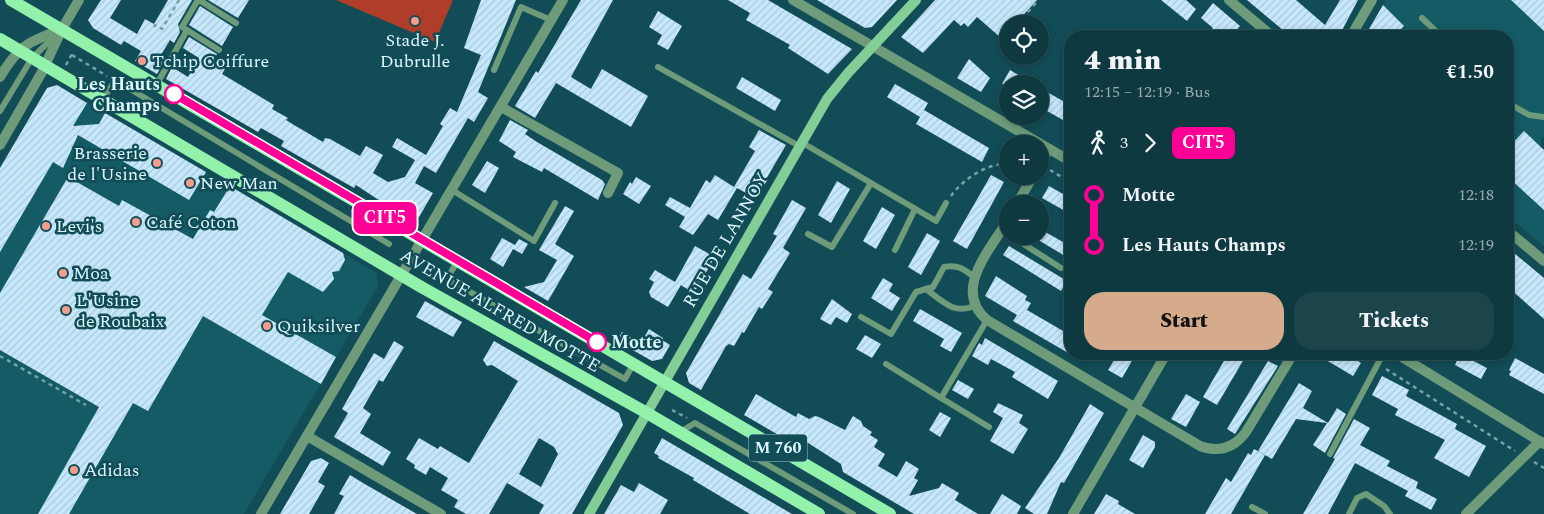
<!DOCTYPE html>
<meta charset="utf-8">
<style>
body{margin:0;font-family:Spectral,serif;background:#1c444b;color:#f1f3f6;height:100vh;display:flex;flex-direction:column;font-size:19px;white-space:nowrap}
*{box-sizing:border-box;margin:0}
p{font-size:16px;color:#9bacb1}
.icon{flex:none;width:28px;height:28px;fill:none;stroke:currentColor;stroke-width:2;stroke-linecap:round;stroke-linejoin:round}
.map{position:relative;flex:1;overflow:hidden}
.side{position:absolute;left:1064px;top:30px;width:450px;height:330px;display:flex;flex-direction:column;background:#0e3940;border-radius:20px;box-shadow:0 2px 8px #0003,0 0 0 1px #2e5359}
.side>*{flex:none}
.badge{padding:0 10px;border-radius:8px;font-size:18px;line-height:32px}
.controls{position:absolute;left:999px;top:15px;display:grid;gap:10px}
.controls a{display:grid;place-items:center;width:50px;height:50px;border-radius:50%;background:#0e3940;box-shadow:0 2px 8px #0003,0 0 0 1px #2e5359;font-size:25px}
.map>.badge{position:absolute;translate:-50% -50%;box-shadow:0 0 0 2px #fff}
.legs{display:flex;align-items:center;gap:8px;height:55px;padding:0 20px;font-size:16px}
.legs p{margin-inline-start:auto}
.head{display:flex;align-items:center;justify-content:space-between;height:85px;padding:0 20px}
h1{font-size:28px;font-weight:800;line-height:38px}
.action{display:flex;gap:10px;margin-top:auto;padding:10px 20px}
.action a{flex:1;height:58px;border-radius:20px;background:#d6ab8b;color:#111;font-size:20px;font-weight:800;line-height:58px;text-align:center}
.action a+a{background:#1c444b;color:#f1f3f6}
ul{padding:0 20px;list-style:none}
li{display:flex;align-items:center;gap:18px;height:50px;font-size:19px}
li i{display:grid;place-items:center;width:8px;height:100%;margin:0 6px;background:currentColor}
li i::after{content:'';width:12px;height:12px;margin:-6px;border:4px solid;border-radius:50%;background:#0e3940}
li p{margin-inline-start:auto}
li:first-child i{background:linear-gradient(#0000 50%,currentColor 0)}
li:last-child i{background:linear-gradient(currentColor 50%,#0000 0)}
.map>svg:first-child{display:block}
.built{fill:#145b66}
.green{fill:#b03d2a}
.building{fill:url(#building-hatch);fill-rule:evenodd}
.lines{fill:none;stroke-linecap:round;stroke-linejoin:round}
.path{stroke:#77a2a9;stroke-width:2.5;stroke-dasharray:4 4;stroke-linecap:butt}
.lane{stroke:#6e9c7a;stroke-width:6}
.street{stroke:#6e9c7a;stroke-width:10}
.secondary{stroke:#83cd97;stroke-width:10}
.primary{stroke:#92f2ac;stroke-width:12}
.line-1-casing{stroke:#fff;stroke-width:11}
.line-1{stroke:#ff0096;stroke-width:8}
.poi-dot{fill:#f49d8c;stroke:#124c56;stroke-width:2}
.stop-1-dot{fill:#fff;stroke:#ff0096;stroke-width:2.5}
.labels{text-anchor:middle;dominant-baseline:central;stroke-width:5;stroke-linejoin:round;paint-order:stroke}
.shield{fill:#124c56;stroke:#9fc4cb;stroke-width:1}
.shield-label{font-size:16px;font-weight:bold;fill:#dcf8fd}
.poi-label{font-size:18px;fill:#dcf8fd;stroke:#124c56;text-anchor:start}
.stop-label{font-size:18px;font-weight:bold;fill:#dcf8fd;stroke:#124c56;text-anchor:end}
.street-label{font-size:18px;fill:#dcf8fd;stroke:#124c56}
</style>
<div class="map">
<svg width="1544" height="514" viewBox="0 0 1544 514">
<defs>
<pattern id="building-hatch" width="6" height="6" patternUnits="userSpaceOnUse" patternTransform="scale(1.25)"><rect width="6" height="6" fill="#c5e8fb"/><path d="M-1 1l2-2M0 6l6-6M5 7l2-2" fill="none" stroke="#abc8d8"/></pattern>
</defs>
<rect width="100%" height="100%" fill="#124c56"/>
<!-- built -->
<g class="built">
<path d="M 1386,0 L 1544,0 L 1544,137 L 1541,141 L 1541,150 L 1524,169 L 1544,148 L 1544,246 L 1508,216 L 1508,36 L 1365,36 Z"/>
<path d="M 57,85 L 377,273 L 378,286 L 244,514 L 0,514 L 0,168 L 47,88 Z"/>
</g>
<!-- green -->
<path class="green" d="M 336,0 L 453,0 L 435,42 Z"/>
<!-- building -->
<g class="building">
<path d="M 101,0 L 121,0 L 110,18 L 137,34 L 145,19 L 154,24 L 168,0 L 192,0 L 178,24 L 180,32 L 174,43 L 170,40 L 159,58 L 164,61 L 157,74 L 135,61 L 141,51 L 124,41 L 121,45 L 93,28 L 88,20 Z"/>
<path d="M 208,0 L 249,0 L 238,18 Z"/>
<path d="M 481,0 L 516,0 L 478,92 L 488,98 L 474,122 L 468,118 L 436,173 L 424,166 L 415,183 L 433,193 L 419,217 L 409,220 L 356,185 L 354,188 L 281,146 L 284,141 L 261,128 L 258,132 L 166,79 L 172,67 L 188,77 L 199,58 L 183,48 L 189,37 L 217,54 L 213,61 L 225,69 L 222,74 L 274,105 L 272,109 L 288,118 L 286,120 L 294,125 L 323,142 L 325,138 L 330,139 L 360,156 L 366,146 L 383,155 L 373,173 L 388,182 L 405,177 L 415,160 L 392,147 L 397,138 L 426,155 L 443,126 L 440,124 L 450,108 L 457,112 L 481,55 L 464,48 Z"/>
<path d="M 581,0 L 613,0 L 571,77 L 591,89 L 602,69 L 648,96 L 631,127 L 556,83 L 535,118 L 515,106 L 536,71 L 538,73 Z"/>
<path d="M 728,0 L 768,0 L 852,49 L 828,74 L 788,48 L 790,45 L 746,20 L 750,13 Z"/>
<path d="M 817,0 L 897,0 L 872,27 L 865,28 Z"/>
<path d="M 935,0 L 1037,0 L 1015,24 L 1008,24 L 1008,44 L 977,17 L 968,27 L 964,23 L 961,26 L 954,20 L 923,53 L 901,37 Z"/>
<path d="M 1161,0 L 1186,0 L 1196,9 L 1187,21 Z"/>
<path d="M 1247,0 L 1296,0 L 1325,25 L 1340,0 L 1358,0 L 1339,36 L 1290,36 Z"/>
<path d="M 1511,0 L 1544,0 L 1544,31 Z"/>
<path d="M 1213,3 L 1240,26 L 1231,36 L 1205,36 L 1213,28 L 1201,18 Z"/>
<path d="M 1383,5 L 1404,26 L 1394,36 L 1365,36 Z"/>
<path d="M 200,6 L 233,27 L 222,46 L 189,25 Z"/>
<path d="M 658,11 L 682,26 L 668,50 L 657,44 L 662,35 L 649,27 Z"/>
<path d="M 969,59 L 990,78 L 981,92 L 957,78 Z"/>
<path d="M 1010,70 L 1015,73 L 1033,84 L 1002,84 Z"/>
<path d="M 742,77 L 781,100 L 775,111 L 736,88 Z"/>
<path d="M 895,84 L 928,103 L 924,110 L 989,148 L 982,162 L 916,124 L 920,117 L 887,97 Z"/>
<path d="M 57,85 L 87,103 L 73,126 L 99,124 L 105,113 L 206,172 L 189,200 L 78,135 L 63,168 L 53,162 L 0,252 L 0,168 L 47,88 Z"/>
<path d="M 1040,88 L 1070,105 L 1070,124 L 1040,107 Z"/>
<path d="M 510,120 L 528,130 L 525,134 L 537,142 L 602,180 L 605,184 L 598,200 L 544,168 L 542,172 L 513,157 L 516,152 L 499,141 Z"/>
<path d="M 759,130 L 786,145 L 755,198 L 737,188 L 718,220 L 708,214 L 693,235 L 679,227 L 685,217 L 665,205 L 670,197 L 690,208 L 706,180 L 710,183 L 715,175 L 734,187 L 755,151 L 749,147 Z"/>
<path d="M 1524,131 L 1544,150 L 1544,210 L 1508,177 L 1508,148 Z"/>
<path d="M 487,161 L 499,168 L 485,193 L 472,185 Z"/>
<path d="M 991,175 L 1004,182 L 967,249 L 953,241 Z"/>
<path d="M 68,177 L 119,206 L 122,200 L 193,239 L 210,210 L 214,212 L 230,186 L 343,253 L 345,260 L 339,271 L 332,272 L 334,279 L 323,292 L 288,272 L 262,315 L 336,357 L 321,384 L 203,316 L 148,411 L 133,403 L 69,514 L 38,514 L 99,407 L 0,350 L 0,293 Z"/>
<path d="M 636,177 L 651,186 L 639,204 L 623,194 L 630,182 L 632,184 Z"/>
<path d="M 837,181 L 850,189 L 831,223 L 818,215 Z"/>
<path d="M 1049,186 L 1070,198 L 1070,206 L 1067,212 L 1042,198 Z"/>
<path d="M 792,200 L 806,208 L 783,248 L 790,253 L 768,289 L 773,292 L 762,309 L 759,307 L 744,333 L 742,332 L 734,346 L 729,344 L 726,346 L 701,390 L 689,383 L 686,373 L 743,274 L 751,279 L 777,236 L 773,234 Z"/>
<path d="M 565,206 L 574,211 L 555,244 L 574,256 L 548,301 L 524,287 L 544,282 L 557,260 L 539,250 Z"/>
<path d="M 882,207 L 895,215 L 876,249 L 863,241 Z"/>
<path d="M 1040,229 L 1070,246 L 1070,259 L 1040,241 Z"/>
<path d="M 927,233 L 940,241 L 921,275 L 908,267 Z"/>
<path d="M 502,238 L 515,245 L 519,239 L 528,244 L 522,254 L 513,249 L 503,267 L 490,259 Z"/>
<path d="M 695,246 L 715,257 L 694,293 L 679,284 L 681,285 L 668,307 L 651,297 L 649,292 L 654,282 L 649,279 L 655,270 L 675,282 Z"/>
<path d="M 1009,246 L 1067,281 L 1061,291 L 1003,255 Z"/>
<path d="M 1508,248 L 1544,278 L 1544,319 L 1508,287 Z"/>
<path d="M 996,276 L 1027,296 L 1025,300 L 1031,303 L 1027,310 L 1070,335 L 1070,354 L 1013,321 L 1017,315 L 985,296 Z"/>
<path d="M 883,278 L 893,284 L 889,291 L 900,298 L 892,311 L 871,298 Z"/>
<path d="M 832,299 L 852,314 L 847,323 L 836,317 L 831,325 L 820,319 Z"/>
<path d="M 425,301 L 462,322 L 453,337 L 416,317 Z"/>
<path d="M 920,309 L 962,333 L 951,352 L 940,346 L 944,339 L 913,321 Z"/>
<path d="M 649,329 L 663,338 L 662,340 L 670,345 L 662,359 L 652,361 L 617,341 L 622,332 L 641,343 Z"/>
<path d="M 865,335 L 881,344 L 872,358 L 856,349 Z"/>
<path d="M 985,338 L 1058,381 L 1048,399 L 1012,377 L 1015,372 L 991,359 L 988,365 L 972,356 L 979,343 L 982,345 Z"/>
<path d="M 394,341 L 404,347 L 383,382 L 379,380 L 363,408 L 371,414 L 360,433 L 391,452 L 383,466 L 334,437 L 348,413 L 342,409 L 374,353 L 384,359 Z"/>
<path d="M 494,341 L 619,413 L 623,425 L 572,514 L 539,514 L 544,505 L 507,483 L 489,514 L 466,514 L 454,507 L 458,500 L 441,490 L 448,478 L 430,467 L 426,475 L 414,468 L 415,465 L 406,459 L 419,438 L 438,449 L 440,446 L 469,463 L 518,381 L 492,365 L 487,366 L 483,360 ZM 539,438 L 554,447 L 558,454 L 541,487 L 519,474 Z"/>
<path d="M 1118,354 L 1136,354 L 1122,378 L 1108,370 Z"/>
<path d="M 1228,354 L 1247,354 L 1217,405 L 1203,397 Z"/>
<path d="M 1316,354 L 1347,354 L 1361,363 L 1353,376 Z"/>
<path d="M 1460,354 L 1487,368 L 1481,379 L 1455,365 Z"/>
<path d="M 1515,358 L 1544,374 L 1544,394 L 1509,375 L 1511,371 L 1509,370 Z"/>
<path d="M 1268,361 L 1278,366 L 1235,434 L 1227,429 Z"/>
<path d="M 1382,376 L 1409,390 L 1406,396 L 1457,424 L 1455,429 L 1486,446 L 1469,477 L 1434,458 L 1445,440 L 1395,415 L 1398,409 L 1372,395 Z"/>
<path d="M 958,380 L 974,389 L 968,399 L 952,390 Z"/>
<path d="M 1299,383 L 1312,391 L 1303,408 L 1328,423 L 1337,408 L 1346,414 L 1325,453 L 1313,445 L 1327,423 L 1296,419 L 1272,459 L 1258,451 Z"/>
<path d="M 756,394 L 796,417 L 798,413 L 809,419 L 815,416 L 819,417 L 845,430 L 853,416 L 861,421 L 863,426 L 872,432 L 870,435 L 878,440 L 874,447 L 885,454 L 878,466 L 897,477 L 906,461 L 919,469 L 914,478 L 918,480 L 909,496 L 939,488 L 942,483 L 959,493 L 955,500 L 978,514 L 914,514 L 843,472 L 841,464 L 805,441 L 804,443 L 791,436 L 789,441 L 744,415 Z"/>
<path d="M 1186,394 L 1200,402 L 1186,427 L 1171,419 Z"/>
<path d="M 998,403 L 1023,415 L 1019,423 L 1028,429 L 1013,454 L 990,441 L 1003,418 L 993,412 Z"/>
<path d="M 1090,404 L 1104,413 L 1064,483 L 1061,482 L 1047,514 L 1034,514 L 1025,508 L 1059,458 Z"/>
<path d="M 940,412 L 951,418 L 940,437 L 929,430 Z"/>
<path d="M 1354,419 L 1370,428 L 1360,445 L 1390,461 L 1387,466 L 1418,482 L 1416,488 L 1437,499 L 1431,510 L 1405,496 L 1408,491 L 1355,463 L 1328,514 L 1303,514 L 1335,459 L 1333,458 Z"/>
<path d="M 1143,435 L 1155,442 L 1155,447 L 1143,468 L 1129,460 Z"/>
<path d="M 662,438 L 703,462 L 792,514 L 750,514 L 693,480 L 694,478 L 658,458 L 659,456 L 654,453 Z"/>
<path d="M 1254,449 L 1265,455 L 1231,514 L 1205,514 L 1226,478 L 1231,482 L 1248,453 L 1251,455 Z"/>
<path d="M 321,458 L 329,463 L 318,482 L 325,486 L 309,514 L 280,514 L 311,461 Z"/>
<path d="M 350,475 L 363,483 L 417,514 L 334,514 L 344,496 L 339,494 Z"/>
<path d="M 639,483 L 668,500 L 660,514 L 604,514 L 621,485 L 634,492 Z"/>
<path d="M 1002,494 L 1021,506 L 1017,514 L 990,514 Z"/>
<path d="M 1106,494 L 1119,501 L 1118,504 L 1135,514 L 1094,514 Z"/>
</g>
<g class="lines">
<!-- path -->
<g class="path">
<path d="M 1017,24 L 1035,4 L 1031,0"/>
<path d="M 154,27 L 155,25 L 162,29 L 179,0"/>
<path d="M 1003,39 L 1008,34"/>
<path d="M 72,55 L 107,76"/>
<path d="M 66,65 L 72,54"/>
<path d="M 1050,170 L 1070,182"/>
<path d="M 951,196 C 963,179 987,163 1008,164"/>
<path d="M 429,276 L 436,264"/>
<path d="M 1362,354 L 1371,360"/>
<path d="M 0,356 L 86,405"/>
<path d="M 1386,369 L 1515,451"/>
<path d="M 672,410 L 687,418"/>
<path d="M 1534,462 L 1544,468"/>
</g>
<!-- lane -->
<g class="lane">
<path d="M 198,0 L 182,27 L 219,50"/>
<path d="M 199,0 L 236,23"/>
<path d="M 1422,18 L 1441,36"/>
<path d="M 658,67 L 799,146"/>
<path d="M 494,70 L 521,7 L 551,20"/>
<path d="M 157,84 L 187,30"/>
<path d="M 103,100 L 115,80 L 369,232 L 378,214"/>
<path d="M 1508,103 L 1529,115 L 1544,117"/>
<path d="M 0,111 L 32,58 L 58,33"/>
<path d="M 801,142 L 936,221 L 946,203"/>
<path d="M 452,190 L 534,241 L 555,203"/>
<path d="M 369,232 L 389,244"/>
<path d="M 808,234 L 832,247 L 871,183"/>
<path d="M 1011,236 L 1061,268"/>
<path d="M 895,250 L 915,209"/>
<path d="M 458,260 L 447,279 L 625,379 L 634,363"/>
<path d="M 926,289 C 942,301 954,315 974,306"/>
<path d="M 861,317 L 891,334 L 916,292 L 933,287 L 944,267 C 957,264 964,269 974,277"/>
<path d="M 987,320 L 941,398 L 989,427"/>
<path d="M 886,364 L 941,398"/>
<path d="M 680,432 L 695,423 L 853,514"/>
<path d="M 1330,454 L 1383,354"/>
<path d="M 1252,507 L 1265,514"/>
<path d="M 1349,514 L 1357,498 L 1366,494 L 1384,506 L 1390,514"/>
</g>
<!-- street -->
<g class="street">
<path d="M 793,0 L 1070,161"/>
<path d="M 1229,0 L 1272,36"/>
<path d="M 1351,36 L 1372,0"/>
<path d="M 0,77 C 20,44 27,43 62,29"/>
<path d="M 501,107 L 618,173 L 608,193"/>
<path d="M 0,145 L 42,72 L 62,29 L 79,0"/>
<path d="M 1040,164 L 1049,149"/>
<path d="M 1017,204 L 1033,176"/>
<path d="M 1008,220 C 990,250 952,290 987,320 L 1200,446 C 1219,453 1234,448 1246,432 L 1293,354"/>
<path d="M 1508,231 L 1544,261"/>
<path d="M 1397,354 L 1544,444"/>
<path d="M 307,436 L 441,514"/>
<path d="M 261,514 L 563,0"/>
<path d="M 1073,514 L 1166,354"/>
<path d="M 1466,514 L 1540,441"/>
</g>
<!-- secondary -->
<path class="secondary" d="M 589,514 L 827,99 L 848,73 L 916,0"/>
<!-- primary -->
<g class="primary">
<path d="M 11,0 L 890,514"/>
<path d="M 0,39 L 423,288 L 647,413 L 819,514"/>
</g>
</g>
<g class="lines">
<defs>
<path id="line-1" d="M 174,94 L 597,342"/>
</defs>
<!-- line-1 casing -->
<use href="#line-1" class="line-1-casing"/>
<!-- line-1 -->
<use href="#line-1" class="line-1"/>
</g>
<!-- markers -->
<g class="poi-dot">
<circle cx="415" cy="21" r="5"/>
<circle cx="142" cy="61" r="5"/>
<circle cx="157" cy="163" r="5"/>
<circle cx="190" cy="183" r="5"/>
<circle cx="136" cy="222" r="5"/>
<circle cx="46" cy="226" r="5"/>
<circle cx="63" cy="273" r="5"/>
<circle cx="66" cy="310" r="5"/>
<circle cx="267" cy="326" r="5"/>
<circle cx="74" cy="470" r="5"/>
</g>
<g class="stop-1-dot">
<circle cx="174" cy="94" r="9"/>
<circle cx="597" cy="342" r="9"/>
</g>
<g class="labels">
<!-- shield labels -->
<rect class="shield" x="749" y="434.5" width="58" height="27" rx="4"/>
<g class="shield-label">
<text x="778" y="448">M 760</text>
</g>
<!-- poi labels -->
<g class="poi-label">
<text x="415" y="40" text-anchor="middle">Stade J.<tspan x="415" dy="21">Dubrulle</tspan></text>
<text x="152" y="61">Tchip Coiffure</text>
<text x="147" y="153" text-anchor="end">Brasserie<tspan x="147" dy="21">de l'Usine</tspan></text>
<text x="200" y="183">New Man</text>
<text x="146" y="222">Café Coton</text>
<text x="56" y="226">Levi's</text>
<text x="73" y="273">Moa</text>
<text x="76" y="300">L'Usine<tspan x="76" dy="21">de Roubaix</tspan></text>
<text x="277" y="326">Quiksilver</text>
<text x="84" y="470">Adidas</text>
</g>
<!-- stop labels -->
<g class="stop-label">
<text x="160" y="84">Les Hauts<tspan x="160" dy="21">Champs</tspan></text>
<text x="611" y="342" text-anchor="start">Motte</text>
</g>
<!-- street labels -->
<g class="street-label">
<text transform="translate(726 240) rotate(-60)">RUE DE LANNOY</text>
<text transform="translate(500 311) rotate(30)">AVENUE ALFRED MOTTE</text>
</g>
</g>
</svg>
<div class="controls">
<a><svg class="icon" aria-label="locate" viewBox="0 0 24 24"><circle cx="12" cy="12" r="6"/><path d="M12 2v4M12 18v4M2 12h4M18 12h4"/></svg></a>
<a><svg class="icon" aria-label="layers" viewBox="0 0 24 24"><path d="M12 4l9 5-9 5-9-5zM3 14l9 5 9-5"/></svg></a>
<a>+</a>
<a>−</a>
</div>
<b class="badge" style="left:385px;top:218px;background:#ff0096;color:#fff">CIT5</b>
<section class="side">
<div class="head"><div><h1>4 min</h1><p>12:15 – 12:19 · Bus</p></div><b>€1.50</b></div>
<div class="legs"><svg class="icon" aria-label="walk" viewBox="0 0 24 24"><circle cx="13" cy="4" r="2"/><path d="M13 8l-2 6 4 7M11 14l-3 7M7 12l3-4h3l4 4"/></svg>3<svg class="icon" aria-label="forward" viewBox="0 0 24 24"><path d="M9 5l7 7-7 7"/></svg><b class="badge" style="background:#ff0096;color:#fff">CIT5</b></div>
<ul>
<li><i style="color:#ff0096"></i><b>Motte</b><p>12:18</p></li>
<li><i style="color:#ff0096"></i><b>Les Hauts Champs</b><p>12:19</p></li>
</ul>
<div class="action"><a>Start</a><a>Tickets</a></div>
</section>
</div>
